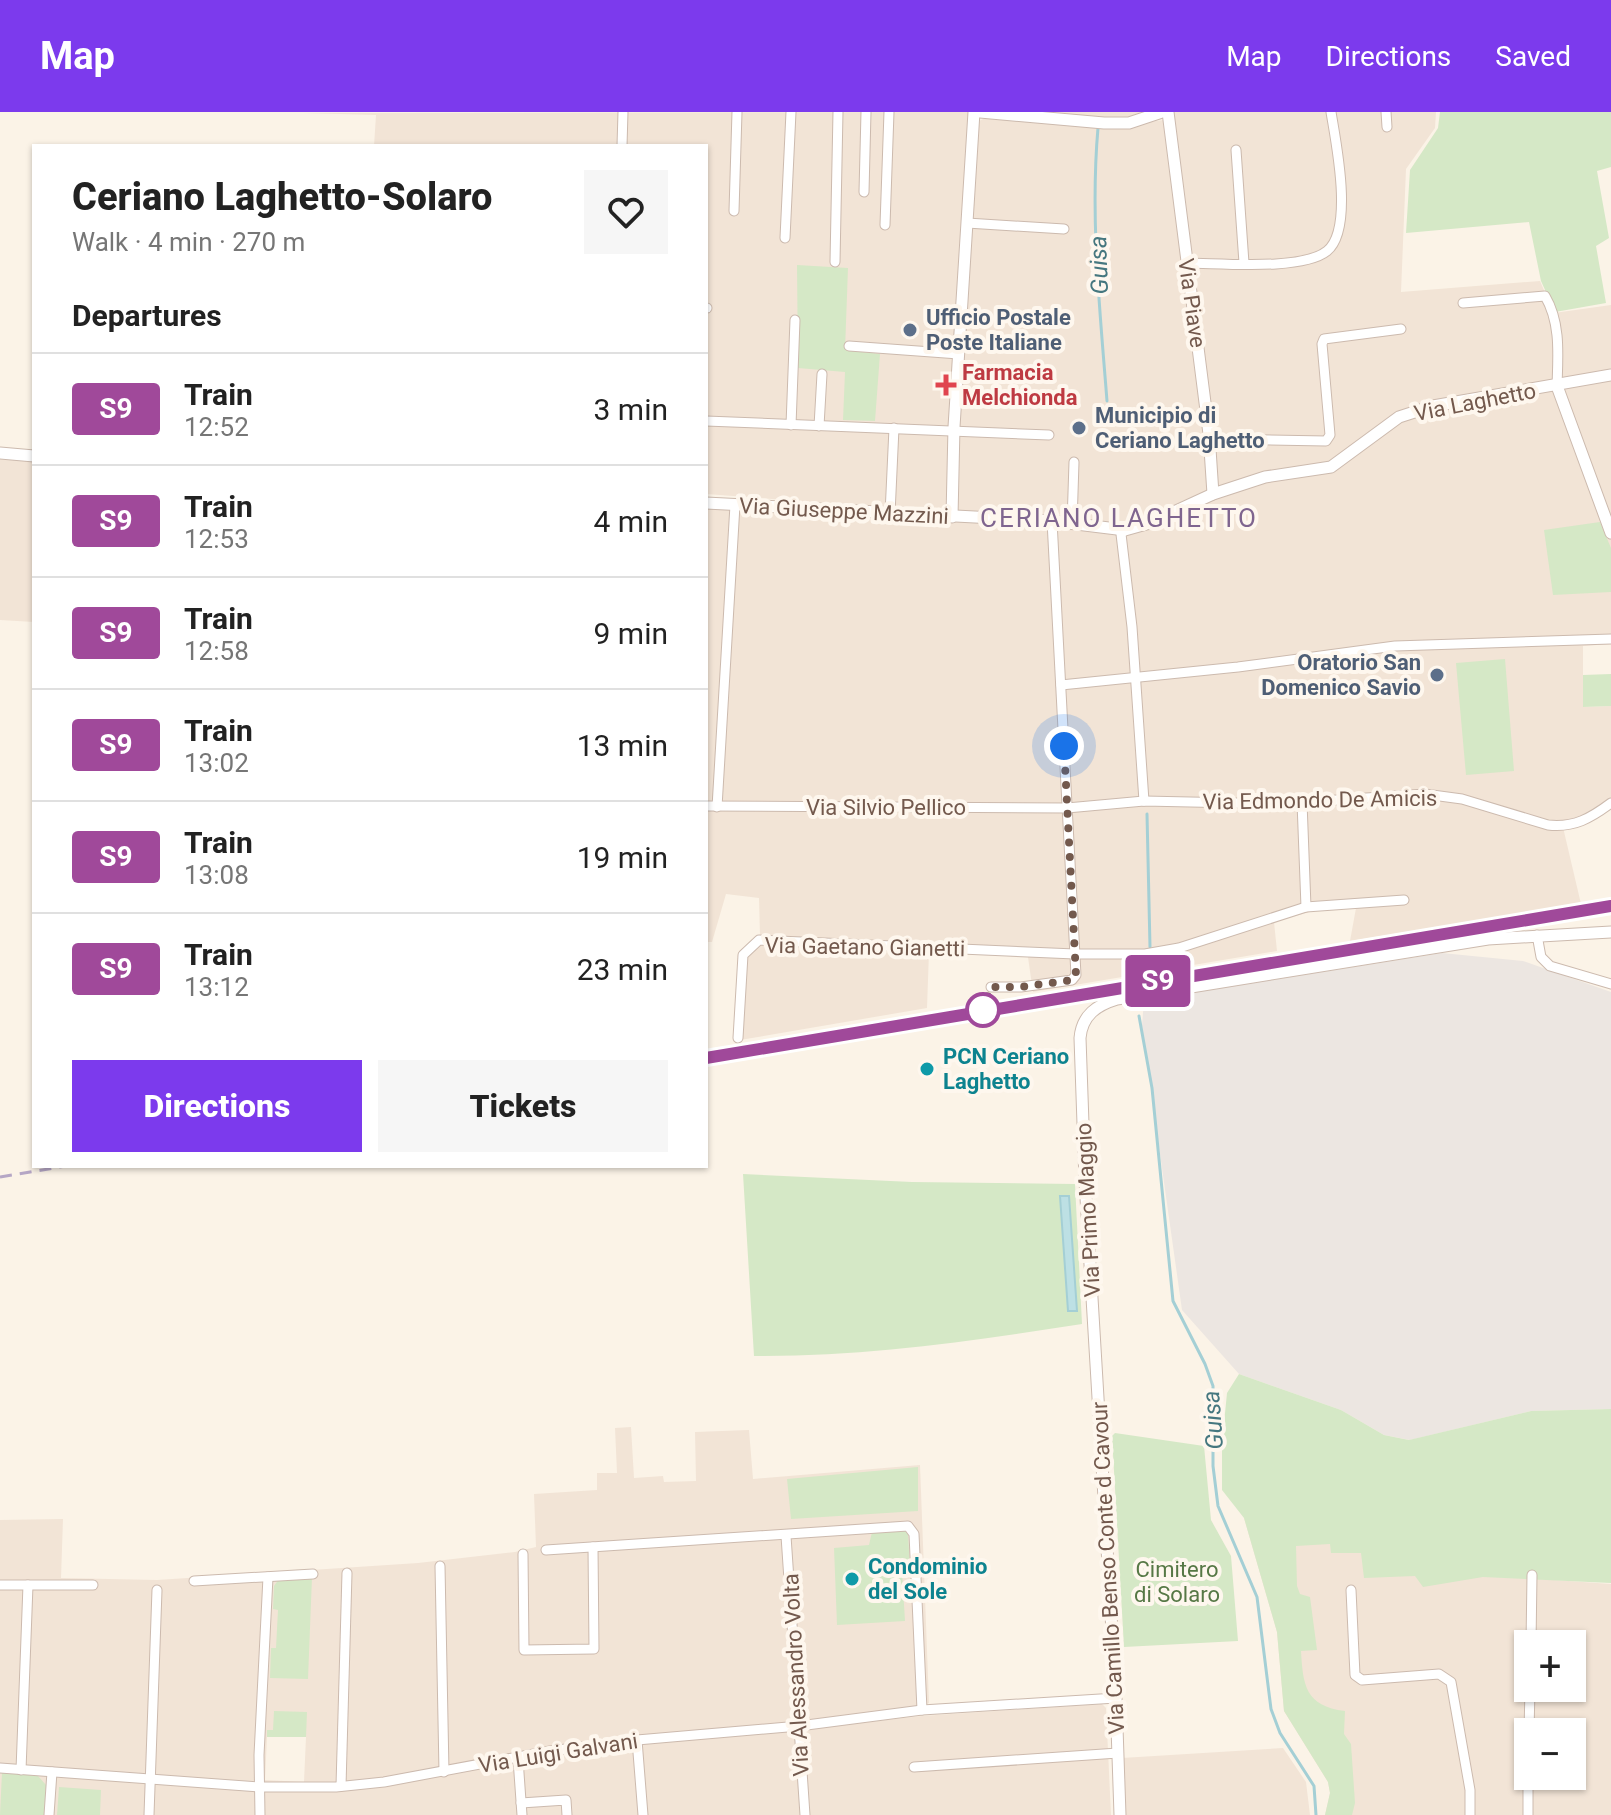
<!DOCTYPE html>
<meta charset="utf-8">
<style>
body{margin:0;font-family:Roboto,sans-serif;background:#f6f6f6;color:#222;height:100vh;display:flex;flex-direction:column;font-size:30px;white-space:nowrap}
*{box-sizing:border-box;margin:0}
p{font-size:26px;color:#767676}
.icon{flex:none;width:44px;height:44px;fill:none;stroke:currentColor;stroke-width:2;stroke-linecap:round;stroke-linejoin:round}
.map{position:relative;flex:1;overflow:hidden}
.drawer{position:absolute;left:32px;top:32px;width:676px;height:1024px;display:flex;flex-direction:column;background:#fff;border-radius:0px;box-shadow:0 2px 6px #0004}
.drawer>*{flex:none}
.badge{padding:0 16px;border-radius:6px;font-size:28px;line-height:52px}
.fabs{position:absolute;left:1514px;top:1518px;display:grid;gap:16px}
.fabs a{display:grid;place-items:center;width:72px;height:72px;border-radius:0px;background:#fff;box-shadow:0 2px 6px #0004;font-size:40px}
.you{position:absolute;width:40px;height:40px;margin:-20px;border:6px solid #fff;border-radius:50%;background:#1a73e8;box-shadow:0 0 0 12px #1a73e833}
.map>.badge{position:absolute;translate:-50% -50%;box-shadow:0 0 0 4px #fff}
h2{padding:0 40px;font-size:30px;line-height:72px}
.round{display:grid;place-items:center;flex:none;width:84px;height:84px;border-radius:0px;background:#f6f6f6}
.summary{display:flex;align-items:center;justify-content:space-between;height:136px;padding:0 40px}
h1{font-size:38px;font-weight:800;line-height:60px}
.cta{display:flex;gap:16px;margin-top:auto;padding:16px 40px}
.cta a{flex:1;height:92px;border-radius:0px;background:#7c3aed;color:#fff;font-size:32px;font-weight:800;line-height:92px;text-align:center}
.cta a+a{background:#f6f6f6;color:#222}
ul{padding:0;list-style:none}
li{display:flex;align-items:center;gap:24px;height:112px;padding:0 40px;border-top:2px solid #e0e0e0}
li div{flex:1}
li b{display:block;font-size:30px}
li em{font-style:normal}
li .badge{min-width:88px;font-weight:700;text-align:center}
header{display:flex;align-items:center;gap:48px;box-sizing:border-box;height:112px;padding:0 40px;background:#7c3aed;color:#fff}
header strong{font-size:38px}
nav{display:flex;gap:44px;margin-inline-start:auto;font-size:28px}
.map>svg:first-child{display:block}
.residential{fill:#f2e4d6;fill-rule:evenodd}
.industrial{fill:#ece6e1}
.green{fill:#d5e8c6}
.water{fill:#bde0e4;stroke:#a4cfd5;stroke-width:2}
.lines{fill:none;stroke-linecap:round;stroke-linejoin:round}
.stream{stroke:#a4cfd5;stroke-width:3}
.minor-casing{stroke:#ccbaae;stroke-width:11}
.tertiary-casing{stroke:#ccbaae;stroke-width:13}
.minor{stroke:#fff;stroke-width:9}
.tertiary{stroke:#fff;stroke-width:11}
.rail{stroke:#b5a6c5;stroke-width:3;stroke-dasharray:12 8;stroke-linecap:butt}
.line-casing{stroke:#fff;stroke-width:18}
.line{stroke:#a0499a;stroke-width:12}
.walk{stroke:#73594d;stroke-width:8;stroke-dasharray:0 14.4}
.service-dot{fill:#5c6f8a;stroke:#fef7ee;stroke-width:3}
.health-dot{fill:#e0444e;stroke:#fef7ee;stroke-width:3}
.stop-dot{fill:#fff;stroke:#a0499a;stroke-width:4}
.culture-dot{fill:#0f9aa8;stroke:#fef7ee;stroke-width:3}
.labels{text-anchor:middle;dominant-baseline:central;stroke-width:8;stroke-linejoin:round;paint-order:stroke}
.street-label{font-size:22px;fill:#73594d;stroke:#fef7ee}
.service-label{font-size:22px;font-weight:bold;fill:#4e5e75;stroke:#fef7ee;text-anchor:start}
.health-label{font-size:22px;font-weight:bold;fill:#be3a42;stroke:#fef7ee;text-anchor:start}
.culture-label{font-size:22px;font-weight:bold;fill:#0d838f;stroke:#fef7ee;text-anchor:start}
.park-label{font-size:22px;fill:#567845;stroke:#fef7ee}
.water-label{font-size:24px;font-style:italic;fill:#45777f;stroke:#fef7ee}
.quarter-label{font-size:26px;letter-spacing:2px;fill:#7f658f;stroke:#fef7ee}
</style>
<header>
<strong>Map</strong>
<nav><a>Map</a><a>Directions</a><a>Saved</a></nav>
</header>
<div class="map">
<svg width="1611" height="1703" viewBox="0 0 1611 1703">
<rect width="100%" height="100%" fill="#fbf3e7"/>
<!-- residential -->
<g class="residential">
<path d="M 971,0 L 946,400 L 706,382 L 706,34 L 374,34 L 376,3 L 303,1 Z"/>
<path d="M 1014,0 L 1155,0 L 1131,7 Z"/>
<path d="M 1170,0 L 1436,0 L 1435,16 L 1406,57 L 1401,180 L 1540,169 L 1554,201 L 1611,193 L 1611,261 L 1399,303 L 1330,353 L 1217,375 Z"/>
<path d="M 987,5 L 1148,10 L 1164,8 L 1209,340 L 1210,381 L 1125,416 L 957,401 L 959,311 L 979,9 Z"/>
<path d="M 1611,267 L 1611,414 L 1560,276 Z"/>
<path d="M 1555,277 L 1611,427 L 1611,532 L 1583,534 L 1583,595 L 1611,594 L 1611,686 L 1605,692 L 1580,705 L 1562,711 L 1581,792 L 1350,829 L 1356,796 L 1317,798 L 1274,810 L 1277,839 L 1033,880 L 1028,845 L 929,840 L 927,896 L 740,928 L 745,844 L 760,824 L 759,786 L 726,782 L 712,830 L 706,830 L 706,395 L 1048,413 L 1127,422 L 1214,386 L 1271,368 L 1334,359 L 1401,308 L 1435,296 Z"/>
<path d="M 0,347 L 34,349 L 34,510 L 0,508 Z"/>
<path d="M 631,1315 L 634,1366 L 663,1364 L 664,1370 L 696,1369 L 695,1320 L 749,1318 L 753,1367 L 920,1353 L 929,1591 L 919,1596 L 797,1611 L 803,1703 L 0,1703 L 0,1408 L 63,1407 L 61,1466 L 157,1468 L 418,1451 L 515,1440 L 536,1435 L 534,1382 L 597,1378 L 597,1361 L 617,1361 L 615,1316 ZM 267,1625 L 306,1625 L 304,1670 L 265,1668 Z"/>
<path d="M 1244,1406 L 1495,1450 L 1540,1467 L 1611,1472 L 1611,1703 L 1325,1703 L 1330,1681 L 1328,1670 L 1284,1599 L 1277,1520 ZM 1528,1532 L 1572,1532 L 1572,1576 L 1528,1576 ZM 1528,1620 L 1572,1620 L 1572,1664 L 1528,1664 Z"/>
<path d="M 1102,1592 L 1106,1596 L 1111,1703 L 810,1703 L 804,1622 L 807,1617 L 922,1604 Z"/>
<path d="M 1283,1636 L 1306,1670 L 1310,1703 L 1125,1703 L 1122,1646 Z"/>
</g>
<!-- industrial -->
<path class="industrial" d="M 1442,841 L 1523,849 L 1611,880 L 1611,1297 L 1531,1299 L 1410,1328 L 1384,1323 L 1341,1298 L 1239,1262 L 1182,1198 L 1142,914 L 1144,888 Z"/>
<!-- green -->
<g class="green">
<path d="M 1440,0 L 1611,0 L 1611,55 L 1597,59 L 1609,126 L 1596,134 L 1606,191 L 1555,200 L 1541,169 L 1529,110 L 1406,121 L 1410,58 L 1438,16 Z"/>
<path d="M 797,153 L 848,156 L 845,238 L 880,242 L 875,309 L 843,308 L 845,260 L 798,256 Z"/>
<path d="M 1600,410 L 1611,436 L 1611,480 L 1553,483 L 1544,418 Z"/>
<path d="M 1505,547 L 1514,659 L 1466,663 L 1456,551 Z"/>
<path d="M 1611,562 L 1611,594 L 1583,595 L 1583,563 Z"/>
<path d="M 743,1062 L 912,1070 L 1075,1072 L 1082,1212 C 973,1229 864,1245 754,1244 Z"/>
<path d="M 1239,1262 L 1341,1298 L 1384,1323 L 1409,1328 L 1531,1299 L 1611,1297 L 1611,1471 L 1483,1465 L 1423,1475 L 1415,1464 L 1364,1466 L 1361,1441 L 1331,1441 L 1330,1432 L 1296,1434 L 1297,1474 L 1300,1482 L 1310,1485 L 1317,1538 L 1301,1539 C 1303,1573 1305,1594 1345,1599 L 1344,1622 L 1351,1632 L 1355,1691 L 1352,1703 L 1325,1703 L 1330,1681 L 1328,1670 L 1284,1599 L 1277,1520 L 1244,1406 L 1222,1378 L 1222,1332 L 1227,1281 Z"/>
<path d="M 1115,1321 L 1204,1334 L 1211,1408 L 1231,1444 L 1238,1529 L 1124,1535 L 1112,1324 Z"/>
<path d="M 918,1355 L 918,1399 L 791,1407 L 787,1367 Z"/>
<path d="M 904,1418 L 908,1422 L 910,1455 L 902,1460 L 905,1509 L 837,1513 L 834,1436 L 869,1433 L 872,1420 Z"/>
<path d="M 312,1465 L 308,1567 L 270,1566 L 271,1536 L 276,1536 L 278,1498 L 273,1497 L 274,1474 L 279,1467 Z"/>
<path d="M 274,1599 L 307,1600 L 306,1625 L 267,1625 L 267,1618 L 273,1618 Z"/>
<path d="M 2,1660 L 38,1664 L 46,1673 L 44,1703 L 0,1703 Z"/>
<path d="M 59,1675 L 101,1678 L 100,1703 L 57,1703 Z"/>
</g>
<!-- water -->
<path class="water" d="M 1060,1084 L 1069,1084 L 1077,1199 L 1068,1199 Z"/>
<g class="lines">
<!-- stream -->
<g class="stream">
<path d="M 1098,16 C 1090,106 1100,199 1107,289"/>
<path d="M 1147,702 L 1150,835"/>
<path d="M 1139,904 L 1152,976 L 1173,1189 L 1205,1252 L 1213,1274 L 1213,1354 L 1218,1394 L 1257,1485 L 1271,1597 L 1280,1621 L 1314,1674 L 1316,1703"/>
</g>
<defs>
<g id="minor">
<path d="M 1386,0 L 1387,15"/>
<path d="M 622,34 L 623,0"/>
<path d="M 1236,38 L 1244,151"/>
<path d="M 864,80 L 866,0"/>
<path d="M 734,99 L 737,0"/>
<path d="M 967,111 L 1064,117"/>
<path d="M 885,113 L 889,0"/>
<path d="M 785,126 L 791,0"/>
<path d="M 835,150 L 838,0"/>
<path d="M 1186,151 C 1220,151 1302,159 1327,139 C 1354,117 1336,31 1331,0"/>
<path d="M 1463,191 L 1545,184 C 1561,211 1558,243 1557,274"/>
<path d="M 706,196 L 707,196"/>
<path d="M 849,234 L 959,242"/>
<path d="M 706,309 L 1049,323"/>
<path d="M 791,313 L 795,208"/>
<path d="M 819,314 L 822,262"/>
<path d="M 1210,327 L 1326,329 L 1330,323 L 1322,232 L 1324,227 L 1401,217"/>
<path d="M 890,402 L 894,316"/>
<path d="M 1072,412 L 1074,350"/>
<path d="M 1125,418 L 1121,422 L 1132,515 L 1144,689"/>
<path d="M 1061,573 L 1238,555 L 1395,534 L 1611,527"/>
<path d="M 1302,690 L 1306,795"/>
<path d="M 706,694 L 1067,696 L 1144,689 L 1278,692 L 1425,682 L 1462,687 L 1548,713 C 1574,716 1591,706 1611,691"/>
<path d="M 717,695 L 735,393"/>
<path d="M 1537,823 L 1541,845 L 1550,854 L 1611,872"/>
<path d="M 991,875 L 1021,875 L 1072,868 L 1076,863 L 1052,409"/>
<path d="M 738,926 L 743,843 L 759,828 L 1075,842 L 1145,842 L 1179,836 L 1306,795 L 1404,788"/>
<path d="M 786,1424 L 805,1703"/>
<path d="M 546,1438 L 908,1414 L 914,1422 L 922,1598"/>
<path d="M 523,1442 L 524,1538 L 594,1537 L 593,1435"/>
<path d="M 440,1454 L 444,1660"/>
<path d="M 194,1469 L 313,1462"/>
<path d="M 0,1473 L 93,1473"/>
<path d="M 1351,1478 L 1355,1563 L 1362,1568 L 1439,1562 L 1451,1570 L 1470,1678 L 1470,1703"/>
<path d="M 1531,1532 L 1532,1463"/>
<path d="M 1529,1620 L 1530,1576"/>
<path d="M 637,1628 L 643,1703"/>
<path d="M 518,1647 L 522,1703"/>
<path d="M 914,1655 L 1118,1641"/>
<path d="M 0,1656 L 259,1675 L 336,1675 L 384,1670 L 550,1639 L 637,1628 L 799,1614 L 922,1598 L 1116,1586"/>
<path d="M 21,1658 L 28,1473"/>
<path d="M 341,1674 L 347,1461"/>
<path d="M 521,1691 L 566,1688 L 567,1703"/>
<path d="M 49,1703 L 52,1660"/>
<path d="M 149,1703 L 157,1478"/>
<path d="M 260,1703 L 259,1643 L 268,1465"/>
<path d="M 1528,1703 L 1528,1664"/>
</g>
<g id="tertiary">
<path d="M 980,0 L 1104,11 L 1129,11 L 1162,0"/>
<path d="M 1168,0 L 1209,322 L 1213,382"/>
<path d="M 1557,274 L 1611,421"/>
<path d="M 0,341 L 34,344"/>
<path d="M 706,391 L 1052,409 L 1125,418 L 1150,411 L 1213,382 L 1265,365 L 1331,355 L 1399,305 L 1433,294 L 1611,263"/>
<path d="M 952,405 L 954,315 L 974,0"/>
<path d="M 1120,1703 L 1116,1586 L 1085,1069 L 1080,926 C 1082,903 1097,893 1117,887 L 1488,827 L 1611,820"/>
</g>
</defs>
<!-- minor casing -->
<use href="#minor" class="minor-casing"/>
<!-- tertiary casing -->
<use href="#tertiary" class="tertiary-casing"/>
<!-- minor -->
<use href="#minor" class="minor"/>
<!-- tertiary -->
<use href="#tertiary" class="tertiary"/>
<!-- rail -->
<g class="rail">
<path d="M 706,946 L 1611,794"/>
<path d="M 0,1065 L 66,1054"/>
</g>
</g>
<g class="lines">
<defs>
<path id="line" d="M 706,946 L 1611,794"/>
</defs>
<!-- line casing -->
<use href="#line" class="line-casing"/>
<!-- line -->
<use href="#line" class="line"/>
<!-- walk -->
<path class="walk" d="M 983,898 L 991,875 L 1021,875 L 1072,868 L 1076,863 L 1064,634"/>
</g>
<!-- markers -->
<g class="service-dot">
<circle cx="910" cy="218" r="8"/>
<circle cx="1079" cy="316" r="8"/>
<circle cx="1437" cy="563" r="8"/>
</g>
<path class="health-dot" d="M942 261h8v8h8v8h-8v8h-8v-8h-8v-8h8z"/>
<circle class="stop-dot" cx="983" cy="898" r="16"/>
<g class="culture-dot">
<circle cx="927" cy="957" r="8"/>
<circle cx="852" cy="1467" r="8"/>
</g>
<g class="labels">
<!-- street labels -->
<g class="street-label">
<text transform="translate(1192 191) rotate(82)">Via Piave</text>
<text transform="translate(1475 290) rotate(-11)">Via Laghetto</text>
<text transform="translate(844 399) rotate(3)">Via Giuseppe Mazzini</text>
<text transform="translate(1320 688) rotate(-1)">Via Edmondo De Amicis</text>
<text x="886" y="695">Via Silvio Pellico</text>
<text transform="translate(865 835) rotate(1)">Via Gaetano Gianetti</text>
<text transform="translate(1088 1098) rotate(-93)">Via Primo Maggio</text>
<text transform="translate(1108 1456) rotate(-93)">Via Camillo Benso Conte d Cavour</text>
<text transform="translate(796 1563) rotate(-93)">Via Alessandro Volta</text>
<text transform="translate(558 1641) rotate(-9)">Via Luigi Galvani</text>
</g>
<!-- service labels -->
<g class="service-label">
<text x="926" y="205">Ufficio Postale<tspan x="926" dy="25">Poste Italiane</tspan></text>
<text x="1095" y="303">Municipio di<tspan x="1095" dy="25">Ceriano Laghetto</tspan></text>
<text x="1421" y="550" text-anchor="end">Oratorio San<tspan x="1421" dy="25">Domenico Savio</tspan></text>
</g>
<!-- health labels -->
<g class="health-label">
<text x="962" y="260">Farmacia<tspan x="962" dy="25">Melchionda</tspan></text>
</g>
<!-- culture labels -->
<g class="culture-label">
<text x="943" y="944">PCN Ceriano<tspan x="943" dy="25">Laghetto</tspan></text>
<text x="868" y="1454">Condominio<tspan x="868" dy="25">del Sole</tspan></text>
</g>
<!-- park labels -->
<g class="park-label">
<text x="1177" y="1457">Cimitero<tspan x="1177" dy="25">di Solaro</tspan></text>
</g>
<!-- water labels -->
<g class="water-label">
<text transform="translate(1099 153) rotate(-92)">Guisa</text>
<text transform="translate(1213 1308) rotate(-94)">Guisa</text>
</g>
<!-- quarter labels -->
<g class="quarter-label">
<text x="1119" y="406">CERIANO LAGHETTO</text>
</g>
</g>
</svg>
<div class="fabs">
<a>+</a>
<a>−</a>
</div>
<div class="you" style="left:1064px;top:634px"></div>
<b class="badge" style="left:1158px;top:869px;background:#a0499a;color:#fff">S9</b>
<section class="drawer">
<div class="summary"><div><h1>Ceriano Laghetto-Solaro</h1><p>Walk · 4 min · 270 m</p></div><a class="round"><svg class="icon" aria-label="heart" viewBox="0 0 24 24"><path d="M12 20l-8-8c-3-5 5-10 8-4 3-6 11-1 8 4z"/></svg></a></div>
<h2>Departures</h2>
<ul>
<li><span class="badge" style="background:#a0499a;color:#fff">S9</span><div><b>Train</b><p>12:52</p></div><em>3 min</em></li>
<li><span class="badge" style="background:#a0499a;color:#fff">S9</span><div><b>Train</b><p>12:53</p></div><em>4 min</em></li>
<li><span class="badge" style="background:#a0499a;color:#fff">S9</span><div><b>Train</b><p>12:58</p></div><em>9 min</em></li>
<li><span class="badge" style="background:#a0499a;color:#fff">S9</span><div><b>Train</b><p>13:02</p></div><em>13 min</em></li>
<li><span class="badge" style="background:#a0499a;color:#fff">S9</span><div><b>Train</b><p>13:08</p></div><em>19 min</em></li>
<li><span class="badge" style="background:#a0499a;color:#fff">S9</span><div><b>Train</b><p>13:12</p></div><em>23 min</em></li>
</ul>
<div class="cta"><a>Directions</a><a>Tickets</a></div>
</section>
</div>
